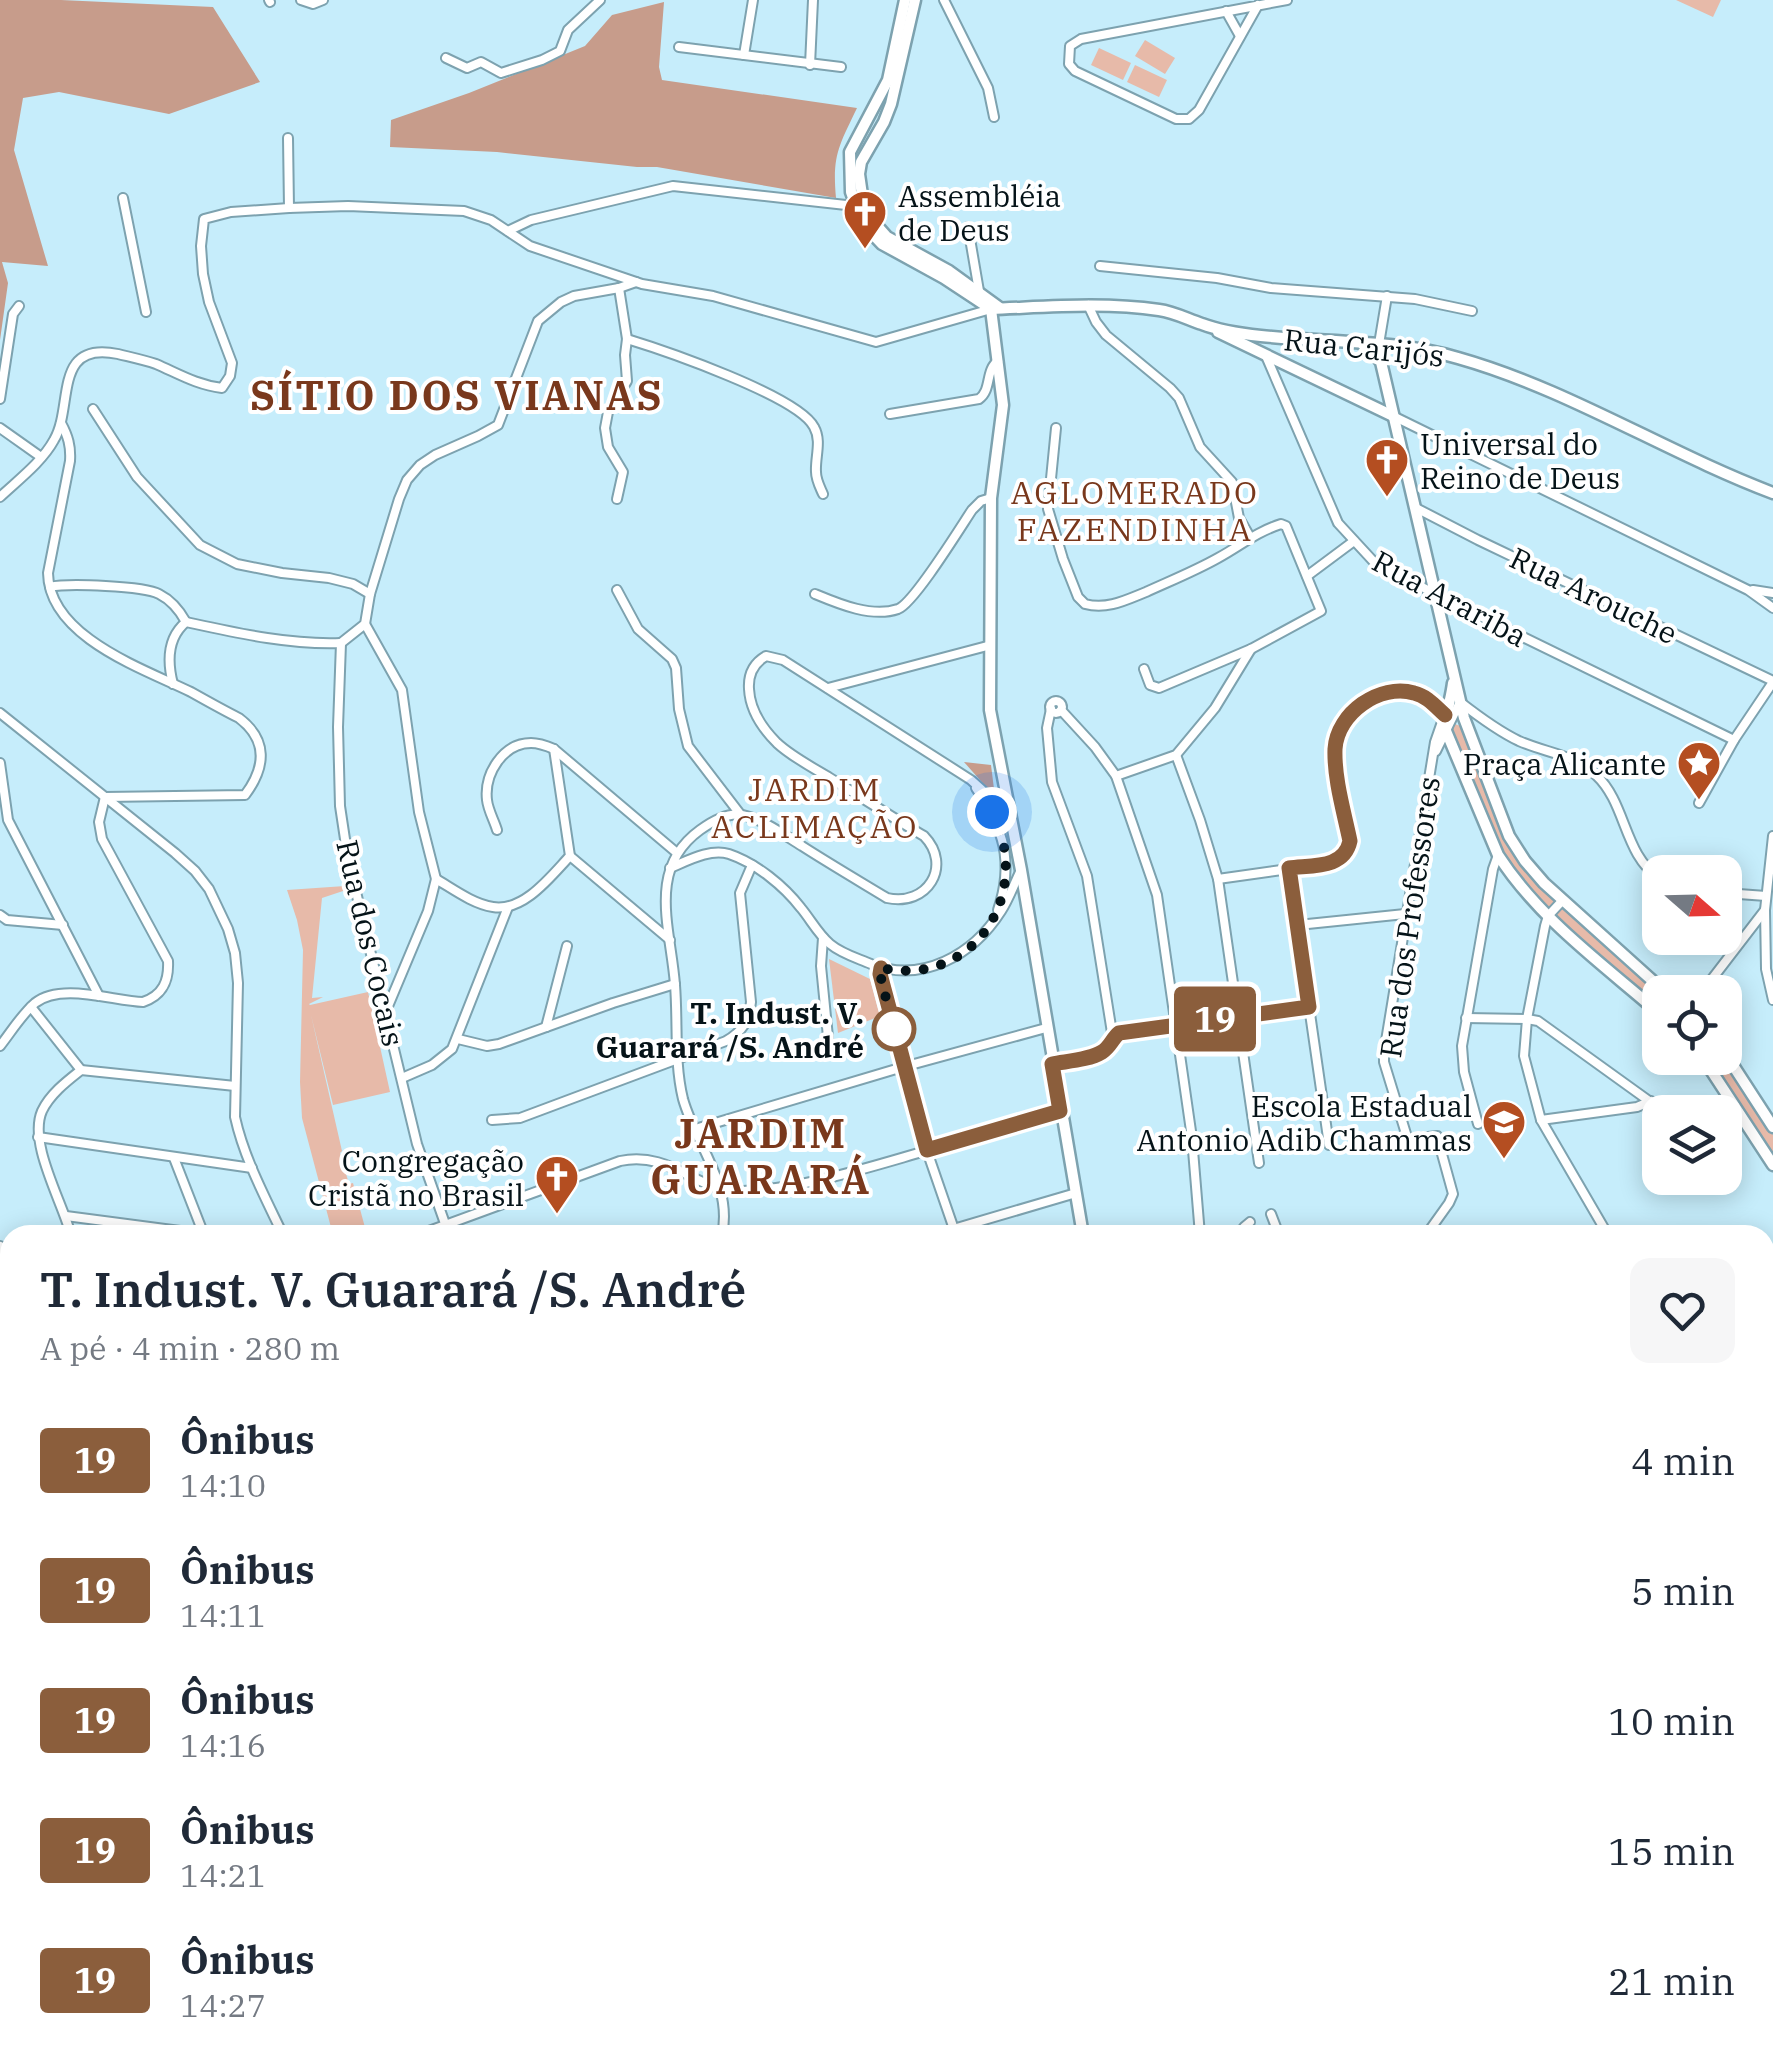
<!DOCTYPE html>
<html lang="pt">
<meta charset="utf-8">
<style>
body{margin:0;font-family:"IBM Plex Serif",serif;background:#f6f6f7;color:#1f2937;height:100vh;display:flex;flex-direction:column;font-size:38px;white-space:nowrap}
*{box-sizing:border-box;margin:0}
p{font-size:32px;color:#747a83}
.icon{flex:none;width:55px;height:55px;fill:none;stroke:currentColor;stroke-width:2;stroke-linecap:round;stroke-linejoin:round}
.map{position:relative;flex:1;overflow:hidden}
.drawer{position:absolute;left:0px;top:1225px;width:1775px;height:842px;display:flex;flex-direction:column;background:#fff;border-radius:30px 30px 0 0;box-shadow:0 5px 25px #0003}
.drawer>*{flex:none}
.badge{padding:0 20px;border-radius:8px;font-size:35px;line-height:65px}
.needle{width:65px;rotate:110deg}
.fabs{position:absolute;left:1642px;top:855px;display:grid;gap:20px}
.fabs a{display:grid;place-items:center;width:100px;height:100px;border-radius:20px;background:#fff;box-shadow:0 5px 25px #0003;font-size:50px}
.you{position:absolute;width:50px;height:50px;margin:-25px;border:8px solid #fff;border-radius:50%;background:#1a73e8;box-shadow:0 0 0 15px #1a73e833}
.map>.badge{position:absolute;translate:-50% -50%;box-shadow:0 0 0 5px #fff}
.round{display:grid;place-items:center;flex:none;width:105px;height:105px;border-radius:20px;background:#f6f6f7}
.headline{display:flex;align-items:center;justify-content:space-between;height:170px;padding:0 40px}
h1{font-size:48px;font-weight:600;line-height:75px}
ul{padding:0;list-style:none}
li{display:flex;align-items:center;gap:30px;height:130px;padding:0 40px}
li div{flex:1}
li b{display:block;font-size:38px}
li em{font-style:normal}
li .badge{min-width:110px;font-weight:700;text-align:center}
.map>svg:first-child{display:block}
.green{fill:#e7baa9}
.forest{fill:#c79c8b}
.lines{fill:none;stroke-linecap:round;stroke-linejoin:round}
.stream{stroke:#6191a2;stroke-width:2.5}
.river{stroke:#6191a2;stroke-width:14}
.minor-casing{stroke:#7da2af;stroke-width:12}
.major-casing{stroke:#7da2af;stroke-width:15}
.minor{stroke:#fff;stroke-width:8}
.major{stroke:#fff;stroke-width:10}
.line-casing{stroke:#fff;stroke-width:22}
.line{stroke:#8b5e3c;stroke-width:15}
.walk{stroke:#051318;stroke-width:10;stroke-dasharray:0 18}
.stop-dot{fill:#fff;stroke:#8b5e3c;stroke-width:5}
.labels{text-anchor:middle;dominant-baseline:central;stroke-width:8;stroke-linejoin:round;paint-order:stroke}
.poi-label{font-size:30px;fill:#051318;stroke:#fff;text-anchor:end}
.street-label{font-size:30px;fill:#051318;stroke:#fff}
.stop-label{font-size:30px;font-weight:bold;fill:#051318;stroke:#fff;text-anchor:end}
.neighbourhood-label{font-size:32px;letter-spacing:2.5px;fill:#79381c;stroke:#fff}
.district-label{font-size:40px;font-weight:bold;letter-spacing:2.5px;fill:#79381c;stroke:#fff}
</style>
<div class="map">
<svg width="1773" height="2067" viewBox="0 0 1773 2067">
<rect width="100%" height="100%" fill="#c6edfb"/>
<!-- green -->
<g class="green">
<path d="M 1676,0 L 1721,0 L 1713,17 Z"/>
<path d="M 1145,40 L 1175,58 L 1165,74 L 1135,56 Z"/>
<path d="M 1099,48 L 1131,63 L 1123,80 L 1091,65 Z"/>
<path d="M 1135,65 L 1167,80 L 1159,97 L 1127,82 Z"/>
<path d="M 1455,724 L 1463,727 L 1531,875 L 1559,904 L 1660,994 L 1660,1009 C 1610,966 1552,925 1513,871 C 1492,842 1483,805 1470,772 C 1465,757 1456,744 1452,729 Z"/>
<path d="M 345,886 L 346,890 L 322,898 L 312,998 L 323,997 L 309,1004 L 310,1005 L 368,992 L 390,1092 L 333,1105 L 311,1015 L 342,1151 L 340,1153 L 349,1184 L 353,1183 L 367,1235 L 333,1235 L 302,1118 L 300,1082 L 303,950 L 297,920 L 287,890 Z"/>
<path d="M 829,959 L 870,979 L 880,1016 L 838,1033 Z"/>
<path d="M 1709,1058 L 1723,1058 L 1728,1064 L 1773,1135 L 1773,1158 Z"/>
</g>
<!-- forest -->
<g class="forest">
<path d="M 0,0 L 61,0 L 213,7 L 260,82 L 169,114 L 59,92 L 23,98 L 14,150 L 48,266 L 2,262 L 8,283 L 0,340 Z"/>
<path d="M 664,2 L 659,67 L 662,80 L 857,108 C 839,146 832,155 836,198 L 657,167 L 637,167 L 497,152 L 390,147 L 391,120 L 469,93 L 585,46 L 612,15 Z"/>
<path d="M 964,762 L 991,765 L 995,797 Z"/>
</g>
<g class="lines">
<!-- stream -->
<g class="stream">
<path d="M 0,1596 L 10,1613"/>
<path d="M 298,2067 L 299,2058"/>
</g>
<!-- river -->
<path class="river" d="M 1675,2058 L 1740,2067"/>
<defs>
<g id="minor">
<path d="M 269,0 L 270,2"/>
<path d="M 301,0 L 313,4 L 323,0"/>
<path d="M 944,0 L 988,88 L 994,117"/>
<path d="M 1258,5 L 1199,110 L 1189,119 L 1176,119 L 1075,71 L 1069,64 L 1070,46 L 1081,39 L 1287,0"/>
<path d="M 1226,11 L 1240,36"/>
<path d="M 679,47 L 841,67"/>
<path d="M 744,55 L 753,0"/>
<path d="M 446,58 L 467,68 L 481,62 L 501,73 L 542,60 L 560,51 L 568,30 L 600,0"/>
<path d="M 810,65 L 813,0"/>
<path d="M 288,138 L 289,208"/>
<path d="M 123,198 L 146,312"/>
<path d="M 968,227 L 979,291"/>
<path d="M 508,231 L 531,220 L 673,186 L 855,206"/>
<path d="M 1100,266 L 1217,278 L 1271,288 L 1415,299 L 1472,311"/>
<path d="M 1088,305 L 1096,322 L 1106,335 L 1170,388 L 1179,398 L 1200,447 L 1232,482 L 1239,518 L 1250,537"/>
<path d="M 627,339 C 663,350 798,396 814,427 C 822,441 815,457 816,472 C 816,480 820,487 823,494"/>
<path d="M 1379,344 L 1387,296"/>
<path d="M 1266,356 L 1338,523 L 1374,562 L 1445,599 L 1734,740"/>
<path d="M 0,399 L 13,314 L 19,306"/>
<path d="M 93,409 L 137,477 L 200,545 L 237,564 L 282,573 L 329,578 L 353,584 L 370,594"/>
<path d="M 890,414 L 979,399 C 992,390 985,370 998,361"/>
<path d="M 1393,416 L 1748,590 L 1773,608"/>
<path d="M 61,423 C 68,436 71,446 70,461 L 48,573 C 49,637 144,669 191,692 C 207,701 223,710 239,718 C 268,740 266,767 245,795 L 105,797"/>
<path d="M 0,428 L 41,457"/>
<path d="M 1056,428 L 1048,509 L 1063,559 L 1078,597 L 1085,604 C 1107,610 1126,600 1146,592 C 1170,581 1195,571 1218,558 C 1242,545 1254,533 1281,524 L 1286,526 L 1321,611 L 1251,649 L 1159,688 L 1150,685 L 1144,669"/>
<path d="M 0,497 C 18,480 42,462 54,440 C 74,407 52,340 118,354 C 130,357 144,360 156,364 C 179,374 197,385 222,388 L 230,376 L 232,363 L 209,302 L 203,274 L 201,246 L 204,219 L 231,212 L 289,208 L 348,206 L 464,211 L 491,220 L 530,246 L 642,284 L 713,296 L 876,342 L 991,309"/>
<path d="M 617,499 L 623,472 L 608,447 L 605,428 L 608,412 L 627,381 L 625,355 L 627,339 L 619,288"/>
<path d="M 1416,508 L 1478,540 L 1773,681"/>
<path d="M 1307,576 L 1354,541"/>
<path d="M 50,587 C 68,583 144,586 159,594 C 171,600 180,611 186,622"/>
<path d="M 617,590 L 638,629 L 672,659 L 676,668 L 679,709 L 688,746 L 740,814"/>
<path d="M 1753,590 L 1773,593"/>
<path d="M 815,594 C 839,604 872,618 898,609 C 914,603 960,528 972,510 L 981,501 L 991,498"/>
<path d="M 365,624 L 402,690 L 419,812 L 436,879 L 428,911 L 386,1011"/>
<path d="M 341,643 L 338,727 L 340,806 L 348,859 L 417,1144 L 449,1235"/>
<path d="M 341,643 L 365,624 L 370,594 L 399,499 L 407,480 L 420,465 L 435,455 L 478,436 L 498,425 L 538,321 L 561,302 L 574,296 L 619,288 L 636,282"/>
<path d="M 173,684 C 167,661 167,638 186,622 C 237,633 289,645 341,643"/>
<path d="M 828,688 L 991,645"/>
<circle cx="1056" cy="707" r="6"/>
<path d="M 1051,709 L 1047,728 L 1052,782 L 1087,876 L 1113,1039"/>
<path d="M 1061,710 L 1095,747 L 1116,776 L 1157,895 L 1192,1138 L 1200,1235"/>
<path d="M 0,713 L 175,853 L 195,871 L 209,889 L 228,929 L 235,953 L 238,983 L 235,1117 C 244,1158 265,1197 283,1235"/>
<path d="M 1436,751 L 1460,702 C 1478,716 1498,731 1519,741 C 1546,753 1573,754 1596,775 C 1627,804 1623,854 1660,879"/>
<path d="M 1176,755 L 1200,820 L 1218,879 L 1259,1163"/>
<path d="M 0,763 L 8,820 L 99,996"/>
<path d="M 1116,776 L 1176,755 L 1215,708 L 1251,649"/>
<path d="M 976,788 C 1004,829 1014,862 998,910"/>
<path d="M 1699,803 L 1734,740 L 1773,682"/>
<path d="M 497,830 C 494,820 488,810 487,800 C 484,774 503,743 531,743 C 539,743 547,746 554,749 L 677,853"/>
<path d="M 570,856 L 670,940"/>
<path d="M 670,868 C 687,861 710,848 729,854 C 756,863 784,886 801,908 C 811,920 818,934 830,944 C 842,954 857,958 871,964 C 922,984 973,955 1001,911 C 1009,899 1014,884 1021,870"/>
<path d="M 1289,868 L 1329,1145"/>
<path d="M 436,879 C 453,889 473,904 493,907 C 524,912 551,876 570,856 L 554,749"/>
<path d="M 1218,879 L 1331,863 C 1341,859 1350,853 1350,841 C 1350,832 1345,820 1343,811 C 1334,763 1325,713 1383,694 C 1409,685 1427,698 1445,715"/>
<path d="M 1725,893 L 1766,896"/>
<path d="M 1562,901 L 1548,916 L 1545,926 L 1527,1019 L 1524,1056 L 1541,1120 L 1608,1235"/>
<path d="M 1765,910 L 1766,969 L 1773,1000"/>
<path d="M 0,915 L 7,920 L 63,925"/>
<path d="M 1298,925 L 1405,914"/>
<path d="M 823,938 L 821,966 L 828,1037"/>
<path d="M 881,968 L 880,974 L 927,1151 L 956,1235"/>
<path d="M 1702,992 L 1765,910 L 1773,836"/>
<path d="M 31,1007 L 81,1070"/>
<path d="M 1466,1018 L 1527,1019 L 1538,1021 L 1663,1111"/>
<path d="M 546,1027 L 567,946"/>
<path d="M 458,1039 L 487,1046 L 499,1044 L 613,1003 L 675,984"/>
<path d="M 0,1046 C 11,1032 22,1014 35,1003 C 61,982 113,1001 143,1002 C 163,995 169,981 168,961 L 102,839 L 99,822 L 105,797"/>
<path d="M 1052,1064 C 1068,1060 1092,1060 1104,1050 C 1112,1044 1113,1037 1123,1032 L 1309,1007"/>
<path d="M 402,1078 L 432,1065 L 452,1049 L 508,907"/>
<path d="M 492,1120 L 520,1118 L 726,1041 C 743,1031 749,1021 751,1002 L 740,893 L 752,865"/>
<path d="M 1541,1120 L 1637,1107 L 1651,1101"/>
<path d="M 1478,1124 L 1464,1072 L 1462,1046 L 1493,869 L 1498,855"/>
<path d="M 695,1129 L 903,1067 L 1046,1028"/>
<path d="M 38,1137 L 252,1168"/>
<path d="M 174,1158 L 204,1235"/>
<path d="M 1271,1214 L 1279,1235"/>
<path d="M 66,1216 L 203,1234"/>
<path d="M 71,1235 C 62,1201 28,1143 42,1111 C 50,1094 67,1081 81,1070 L 235,1086"/>
<path d="M 418,1235 L 620,1161 C 672,1150 698,1194 743,1191 C 804,1188 863,1169 922,1152 C 968,1138 1014,1125 1061,1111"/>
<path d="M 722,1235 C 733,1185 696,1145 683,1099 C 674,1062 678,1022 675,985 C 671,929 646,869 700,830 C 711,822 728,812 742,815 C 763,819 784,835 802,846 C 830,864 859,881 887,898 C 927,907 953,866 924,836 C 892,817 861,797 830,778 C 812,767 792,757 777,743 C 762,728 750,710 749,689 C 748,674 754,663 766,656 L 783,660 L 971,780 L 990,797 L 1009,819"/>
<path d="M 933,1235 L 1076,1193"/>
<path d="M 1244,1235 L 1244,1227 L 1250,1222"/>
<path d="M 1428,1235 L 1429,1231 L 1449,1203 L 1453,1194 L 1437,1136 L 1410,1139 L 1407,1137 L 1384,1062 L 1384,1053 L 1435,742 L 1443,719"/>
<path d="M 0,1246 L 10,1271"/>
<path d="M 0,1551 L 10,1558"/>
<path d="M 0,1570 L 10,1590"/>
<path d="M 1,1571 L 4,1563 L 10,1561"/>
<path d="M 0,1619 L 10,1638"/>
<path d="M 1765,1624 L 1773,1623"/>
<path d="M 1765,1686 L 1773,1684"/>
<path d="M 1765,1756 L 1773,1755"/>
<path d="M 1765,1785 L 1773,1805"/>
<path d="M 0,1801 L 10,1802"/>
<path d="M 0,1822 L 10,1843"/>
<path d="M 1765,1887 L 1773,1861"/>
<path d="M 0,1965 L 10,1969"/>
<path d="M 1765,2010 L 1773,2008"/>
<path d="M 0,2041 L 10,2044"/>
<path d="M 47,2058 L 73,2067"/>
<path d="M 1766,2060 L 1773,2028"/>
<path d="M 120,2067 L 129,2058"/>
<path d="M 355,2067 L 356,2058"/>
<path d="M 443,2067 L 444,2058"/>
<path d="M 527,2067 L 528,2058"/>
<path d="M 1184,2067 L 1186,2058"/>
</g>
<g id="major">
<path d="M 905,0 L 888,80 L 850,152 L 851,192 L 862,223 L 882,244 L 944,278 L 991,309"/>
<path d="M 915,0 L 891,104 L 884,122 L 861,162 L 859,174 L 862,195 L 872,220 L 887,237 L 949,271 L 1000,308"/>
<path d="M 991,309 L 1003,405 L 991,498 L 990,710 L 1021,870 L 1083,1235"/>
<path d="M 991,309 C 1047,307 1103,302 1159,310 C 1174,312 1187,319 1202,324 C 1220,331 1242,334 1261,336 C 1327,343 1394,339 1458,358 C 1568,389 1667,453 1773,493"/>
<path d="M 1218,332 L 1393,416"/>
<path d="M 1363,345 L 1373,352 L 1381,362 L 1464,718 L 1509,836 L 1525,861 L 1544,883 L 1665,992"/>
<path d="M 1453,683 C 1451,700 1445,714 1446,731 L 1498,855 C 1539,919 1604,965 1660,1014"/>
<path d="M 1725,1053 L 1773,1127"/>
<path d="M 1703,1058 L 1773,1165"/>
<path d="M 0,1929 L 10,1927"/>
<path d="M 0,1940 L 10,1937"/>
<path d="M 755,2058 L 806,2065 L 818,2063 L 852,2067"/>
<path d="M 934,2058 L 935,2067"/>
<path d="M 1225,2058 L 1243,2067"/>
<path d="M 1621,2058 L 1677,2067"/>
<path d="M 1748,2058 L 1773,2061"/>
</g>
</defs>
<!-- minor casing -->
<use href="#minor" class="minor-casing"/>
<!-- major casing -->
<use href="#major" class="major-casing"/>
<!-- minor -->
<use href="#minor" class="minor"/>
<!-- major -->
<use href="#major" class="major"/>
</g>
<g class="lines">
<defs>
<path id="line" d="M 881,968 L 880,974 L 927,1150 L 1060,1111 L 1052,1064 C 1068,1061 1089,1060 1102,1052 C 1110,1047 1112,1039 1119,1033 L 1309,1007 L 1289,868 C 1312,865 1344,869 1350,841 C 1344,812 1334,779 1335,749 C 1337,713 1380,683 1414,693 C 1427,696 1435,706 1445,715"/>
</defs>
<!-- line casing -->
<use href="#line" class="line-casing"/>
<!-- line -->
<use href="#line" class="line"/>
<!-- walk -->
<path class="walk" d="M 894,1029 L 896,1039 L 880,974 L 881,968 C 975,988 1034,893 992,812"/>
</g>
<!-- icons -->
<defs>
<symbol id="church-pin" viewBox="-11 -11 22 30"><path d="M0 17L-7.5 6A9.5 9.5 0 1 1 7.5 6Z" fill="#b44e21" stroke="#fff"/><path d="M-1.2-6h2.4v3.5h3.3v2.4h-3.3V6h-2.4V-.1h-3.3v-2.4h3.3Z" fill="#fff"/></symbol>
<symbol id="sight-pin" viewBox="-11 -11 22 30"><path d="M0 17L-7.5 6A9.5 9.5 0 1 1 7.5 6Z" fill="#b44e21" stroke="#fff"/><path d="M0-6L1.8-2.2L6-1.7L2.9 1.2L3.7 5.4L0 3.3L-3.7 5.4L-2.9 1.2L-6-1.7L-1.8-2.2Z" fill="#fff"/></symbol>
<symbol id="school-pin" viewBox="-11 -11 22 30"><path d="M0 17L-7.5 6A9.5 9.5 0 1 1 7.5 6Z" fill="#b44e21" stroke="#fff"/><path d="M0-5L7-2L0 1L-7-2ZM-4 1L0 2.5L4 1V4Q0 6-4 4Z" fill="#fff"/></symbol>
</defs>
<g fill-rule="evenodd">
<use href="#church-pin" x="840" y="187" width="50" height="68"/>
<use href="#church-pin" x="1362" y="435" width="50" height="68"/>
<use href="#sight-pin" x="1674" y="738" width="50" height="68"/>
<use href="#school-pin" x="1479" y="1097" width="50" height="68"/>
<use href="#church-pin" x="532" y="1152" width="50" height="68"/>
</g>
<!-- markers -->
<circle class="stop-dot" cx="894" cy="1029" r="20"/>
<g class="labels">
<!-- poi labels -->
<g class="poi-label">
<text x="898" y="195" text-anchor="start">Assembléia<tspan x="898" dy="34">de Deus</tspan></text>
<text x="1420" y="443" text-anchor="start">Universal do<tspan x="1420" dy="34">Reino de Deus</tspan></text>
<text x="1666" y="763">Praça Alicante</text>
<text x="1472" y="1105">Escola Estadual<tspan x="1472" dy="34">Antonio Adib Chammas</tspan></text>
<text x="524" y="1160">Congregação<tspan x="524" dy="34">Cristã no Brasil</tspan></text>
</g>
<!-- street labels -->
<g class="street-label">
<text transform="translate(1364 347) rotate(6)">Rua Carijós</text>
<text transform="translate(1594 595) rotate(26)">Rua Arouche</text>
<text transform="translate(1450 598) rotate(28)">Rua Arariba</text>
<text transform="translate(1409 917) rotate(-82)">Rua dos Professores</text>
<text transform="translate(371 943) rotate(77)">Rua dos Cocais</text>
</g>
<!-- stop labels -->
<g class="stop-label">
<text x="864" y="1012">T. Indust. V.<tspan x="864" dy="34">Guarará /S. André</tspan></text>
</g>
<!-- neighbourhood labels -->
<g class="neighbourhood-label">
<text x="1135" y="492">AGLOMERADO<tspan x="1135" dy="37">FAZENDINHA</tspan></text>
<text x="815" y="789">JARDIM<tspan x="815" dy="37">ACLIMAÇÃO</tspan></text>
</g>
<!-- district labels -->
<g class="district-label">
<text x="457" y="395">SÍTIO DOS VIANAS</text>
<text x="761" y="1133">JARDIM<tspan x="761" dy="46">GUARARÁ</tspan></text>
</g>
</g>
</svg>
<div class="fabs">
<a><svg class="needle" viewBox="-14 -14 28 28"><path d="M0-13l5 13h-10z" fill="#e53935"/><path d="M0 13l5-13h-10z" fill="#747a83"/></svg></a>
<a><svg class="icon" aria-label="locate" viewBox="0 0 24 24"><circle cx="12" cy="12" r="6"/><path d="M12 2v4M12 18v4M2 12h4M18 12h4"/></svg></a>
<a><svg class="icon" aria-label="layers" viewBox="0 0 24 24"><path d="M12 4l9 5-9 5-9-5zM3 14l9 5 9-5"/></svg></a>
</div>
<div class="you" style="left:992px;top:812px"></div>
<b class="badge" style="left:1215px;top:1019px;background:#8b5e3c;color:#fff">19</b>
<section class="drawer">
<div class="headline"><div><h1>T. Indust. V. Guarará /S. André</h1><p>A pé · 4 min · 280 m</p></div><a class="round"><svg class="icon" aria-label="heart" viewBox="0 0 24 24"><path d="M12 20l-8-8c-3-5 5-10 8-4 3-6 11-1 8 4z"/></svg></a></div>
<ul>
<li><span class="badge" style="background:#8b5e3c;color:#fff">19</span><div><b>Ônibus</b><p>14:10</p></div><em>4 min</em></li>
<li><span class="badge" style="background:#8b5e3c;color:#fff">19</span><div><b>Ônibus</b><p>14:11</p></div><em>5 min</em></li>
<li><span class="badge" style="background:#8b5e3c;color:#fff">19</span><div><b>Ônibus</b><p>14:16</p></div><em>10 min</em></li>
<li><span class="badge" style="background:#8b5e3c;color:#fff">19</span><div><b>Ônibus</b><p>14:21</p></div><em>15 min</em></li>
<li><span class="badge" style="background:#8b5e3c;color:#fff">19</span><div><b>Ônibus</b><p>14:27</p></div><em>21 min</em></li>
</ul>
</section>
</div>
